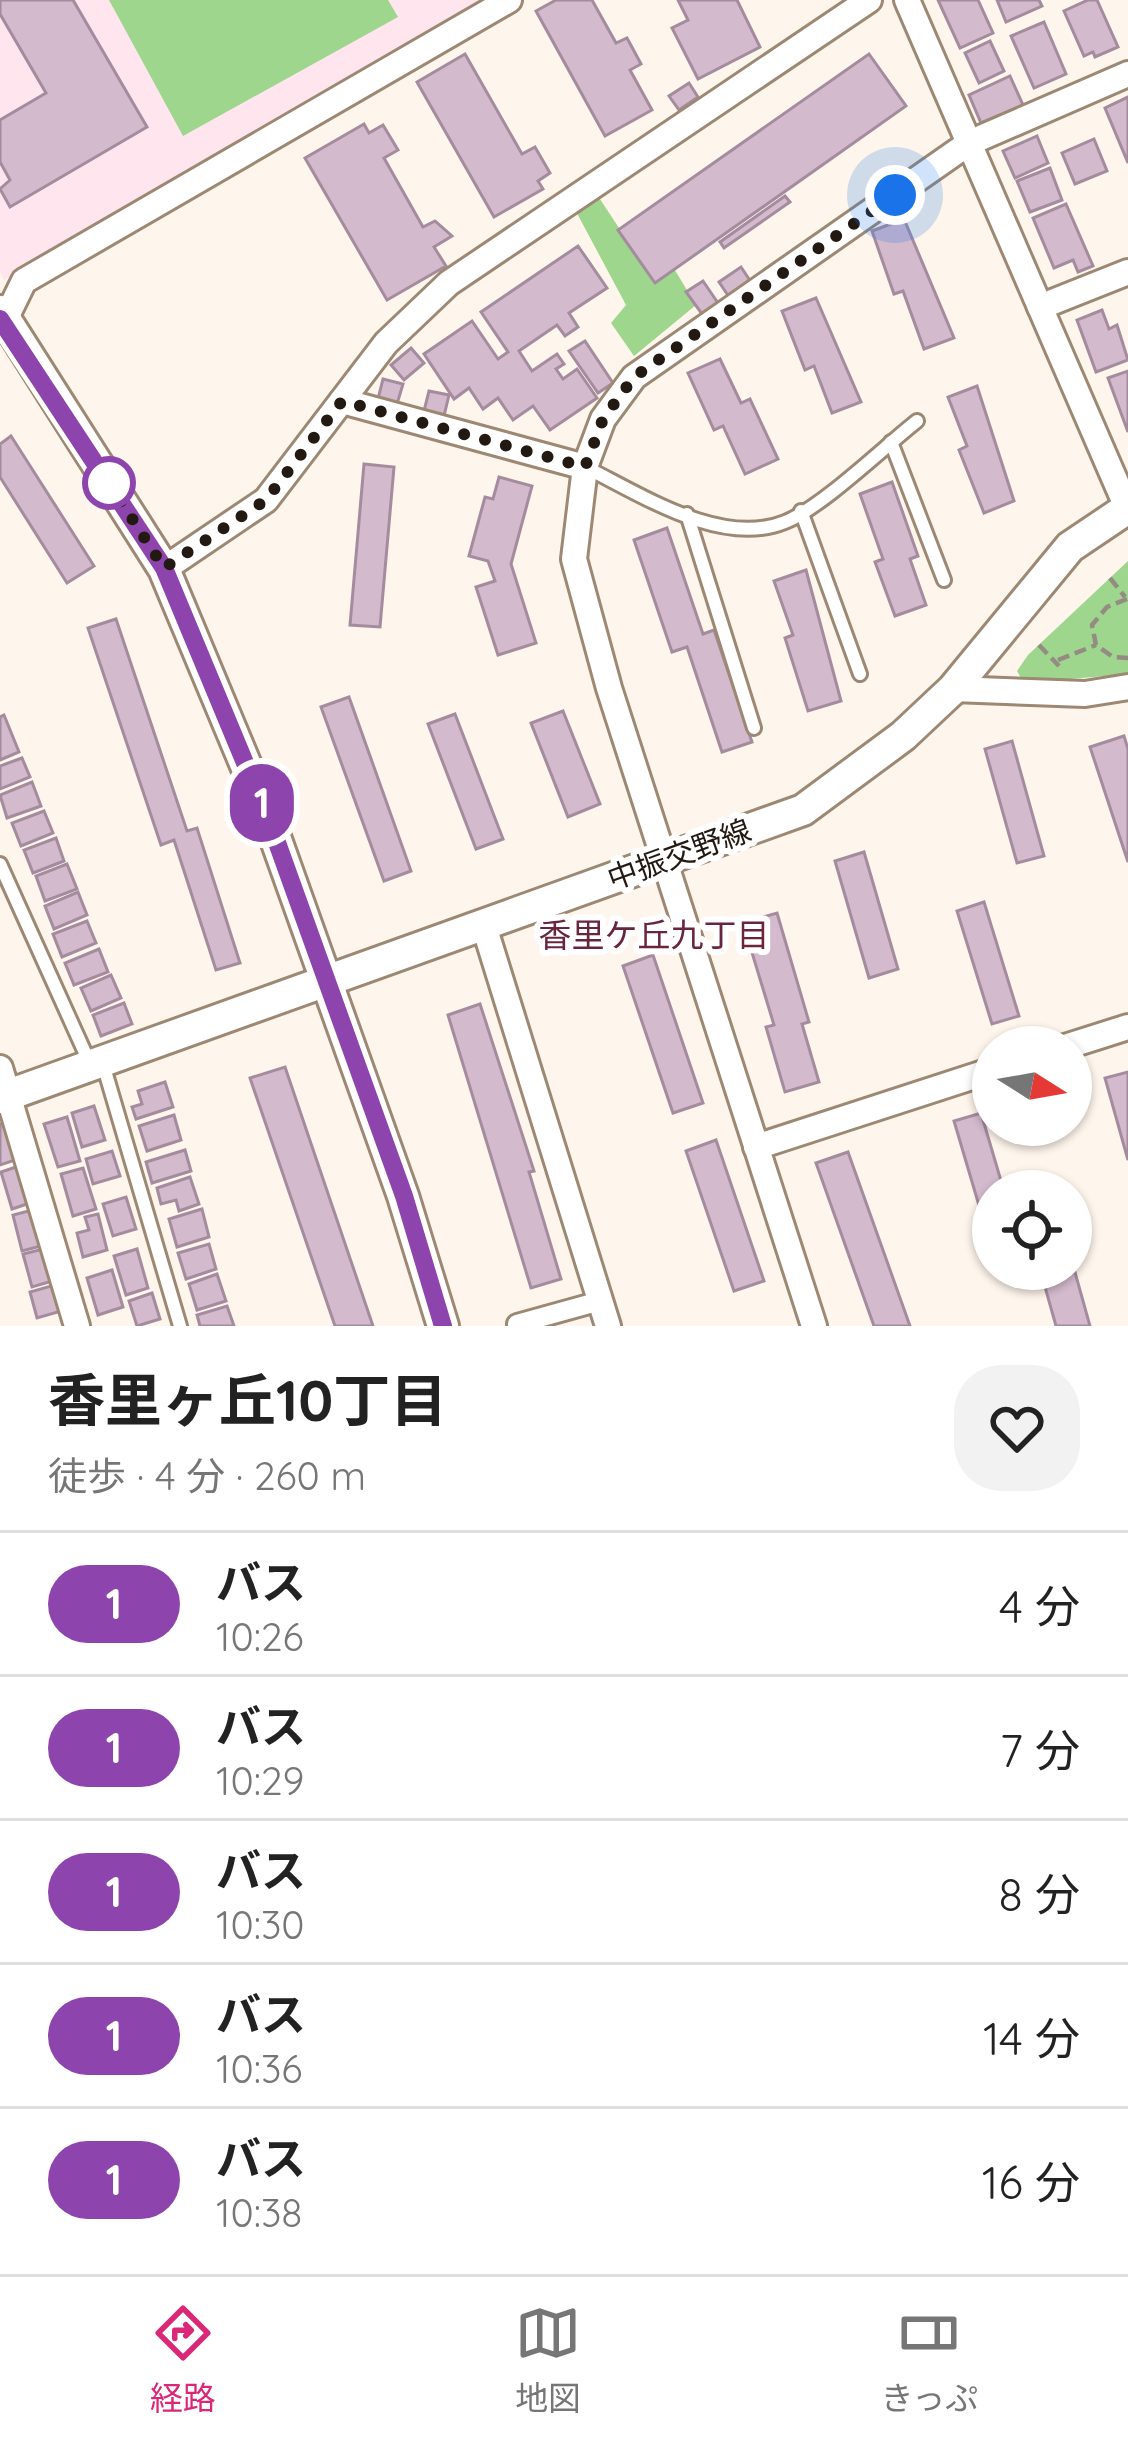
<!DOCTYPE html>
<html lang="ja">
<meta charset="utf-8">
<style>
body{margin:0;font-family:Quicksand,"Noto Sans JP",sans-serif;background:#f2f2f2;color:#222;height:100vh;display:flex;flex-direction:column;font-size:45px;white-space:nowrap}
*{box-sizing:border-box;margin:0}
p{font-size:39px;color:#767676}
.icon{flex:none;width:66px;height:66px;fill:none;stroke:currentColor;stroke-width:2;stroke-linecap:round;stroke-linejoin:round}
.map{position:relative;height:1326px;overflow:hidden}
.panel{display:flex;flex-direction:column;background:#fff;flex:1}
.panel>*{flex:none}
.badge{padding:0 24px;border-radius:39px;font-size:42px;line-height:78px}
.needle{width:78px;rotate:101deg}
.tools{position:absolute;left:972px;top:1026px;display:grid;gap:24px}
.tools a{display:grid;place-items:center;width:120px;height:120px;border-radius:50%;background:#fff;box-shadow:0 3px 9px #0004;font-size:60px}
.you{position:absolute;width:60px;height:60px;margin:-30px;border:9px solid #fff;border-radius:50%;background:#1a73e8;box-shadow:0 0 0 18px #1a73e833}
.map>.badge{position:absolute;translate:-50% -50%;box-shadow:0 0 0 6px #fff}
.round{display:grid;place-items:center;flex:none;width:126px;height:126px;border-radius:48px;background:#f2f2f2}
.headline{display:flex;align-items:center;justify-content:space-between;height:204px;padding:0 48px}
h1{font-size:57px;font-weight:700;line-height:90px}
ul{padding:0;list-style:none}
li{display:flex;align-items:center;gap:36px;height:144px;padding:0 48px;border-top:3px solid #e0e0e0}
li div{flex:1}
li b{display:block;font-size:45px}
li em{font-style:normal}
li .badge{min-width:132px;font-weight:700;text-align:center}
.tabs{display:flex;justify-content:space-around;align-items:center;height:168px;border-top:3px solid #e0e0e0;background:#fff;font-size:33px;color:#767676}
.tabs a{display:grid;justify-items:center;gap:6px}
.tabs .on{color:#db2777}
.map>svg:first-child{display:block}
.education{fill:#fee5ee}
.green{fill:#9dd68c}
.building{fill:#d3bacd;stroke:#a48c9e;stroke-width:3}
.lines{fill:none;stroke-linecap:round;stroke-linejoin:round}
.service-casing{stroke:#9c8873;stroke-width:18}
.pedestrian-casing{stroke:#9c8873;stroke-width:24}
.minor-casing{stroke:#9c8873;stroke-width:30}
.tertiary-casing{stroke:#9c8873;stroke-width:36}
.path{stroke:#948b83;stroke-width:4.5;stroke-dasharray:12 6;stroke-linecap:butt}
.service{stroke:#fff;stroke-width:12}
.pedestrian{stroke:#fff;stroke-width:18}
.minor{stroke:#fff;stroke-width:24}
.tertiary{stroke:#fff;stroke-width:30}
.line-casing{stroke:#fff;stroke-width:27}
.line{stroke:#8e44ad;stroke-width:18}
.walk{stroke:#221a12;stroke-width:12;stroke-dasharray:0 21.6}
.stop-dot{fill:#fff;stroke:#8e44ad;stroke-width:6}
.labels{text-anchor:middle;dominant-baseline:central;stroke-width:12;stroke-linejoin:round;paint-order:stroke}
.street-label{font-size:30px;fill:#221a12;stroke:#fff}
.neighbourhood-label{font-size:33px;fill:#69253b;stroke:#fff}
</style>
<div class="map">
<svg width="1128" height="1326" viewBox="0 0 1128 1326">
<rect width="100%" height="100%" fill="#fef5ec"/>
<!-- education -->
<path class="education" d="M 0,0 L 485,0 L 4,280 L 0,272 Z"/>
<!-- green -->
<g class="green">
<path d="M 109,0 L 388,0 L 398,17 L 183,136 Z"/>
<path d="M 594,190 L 652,278 L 670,262 L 696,305 L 634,356 L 611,323 L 626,305 L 572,204 Z"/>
<path d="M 1128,561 L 1128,674 L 1024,683 L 1017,671 L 1028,655 Z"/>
</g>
<!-- building -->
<g class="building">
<path d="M 0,0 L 73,0 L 147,127 L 10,207 L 0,189 L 10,180 L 0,162 L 0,120 L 46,93 L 0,14 Z"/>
<path d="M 556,0 L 592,0 L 616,43 L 627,38 L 641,64 L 630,70 L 652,110 L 605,136 L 536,11 Z"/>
<path d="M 678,0 L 737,0 L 760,47 L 698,79 L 672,28 L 688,20 Z"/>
<path d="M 938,0 L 978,0 L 993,33 L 960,48 Z"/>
<path d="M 997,0 L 1039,0 L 1042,6 L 1006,22 Z"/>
<path d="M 1088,0 L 1097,0 L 1118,47 L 1095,57 L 1093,52 L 1084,56 L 1064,11 Z"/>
<path d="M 1044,22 L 1066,74 L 1034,88 L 1011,36 Z"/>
<path d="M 990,41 L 1004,71 L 979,83 L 965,53 Z"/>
<path d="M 465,54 L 522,154 L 535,147 L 550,173 L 538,181 L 543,189 L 494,217 L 417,82 Z"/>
<path d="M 869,54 L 906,106 L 655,283 L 618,230 Z"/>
<path d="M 1010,76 L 1023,105 L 981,123 L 969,95 Z"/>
<path d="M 689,83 L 698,97 L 679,110 L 669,96 Z"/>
<path d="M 1128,97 L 1128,163 L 1105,108 Z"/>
<path d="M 364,124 L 369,133 L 383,125 L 398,150 L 384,158 L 423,227 L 435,221 L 452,236 L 434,247 L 446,266 L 387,300 L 305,158 Z"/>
<path d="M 1037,136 L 1048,163 L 1015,178 L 1003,151 Z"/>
<path d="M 1094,139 L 1107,171 L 1075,184 L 1062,153 Z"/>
<path d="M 1050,168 L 1062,200 L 1030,212 L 1017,181 Z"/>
<path d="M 785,196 L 790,202 L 724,248 L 720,242 Z"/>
<path d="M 1066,204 L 1093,266 L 1078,272 L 1073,260 L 1054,268 L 1033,218 Z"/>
<path d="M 904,219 L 954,338 L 924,349 L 903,291 L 894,294 L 872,231 Z"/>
<path d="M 578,246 L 607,288 L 569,313 L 578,327 L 565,336 L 557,325 L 519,351 L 532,371 L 557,354 L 564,364 L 556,369 L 563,379 L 577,369 L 597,398 L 550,430 L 533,406 L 513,420 L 498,398 L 483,409 L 469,388 L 454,399 L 424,354 L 472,321 L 498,359 L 508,352 L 481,312 Z"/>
<path d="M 741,267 L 751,282 L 729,297 L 719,282 Z"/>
<path d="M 703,281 L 718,303 L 702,314 L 686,292 Z"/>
<path d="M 816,298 L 861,402 L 832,413 L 814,366 L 805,370 L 782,311 Z"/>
<path d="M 1102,310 L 1109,329 L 1117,325 L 1128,360 L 1096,372 L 1077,320 Z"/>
<path d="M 585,341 L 613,383 L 598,393 L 569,351 Z"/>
<path d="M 411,348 L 424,363 L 404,380 L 391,365 Z"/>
<path d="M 720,359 L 741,403 L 750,399 L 778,459 L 745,474 L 723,426 L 714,430 L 688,373 Z"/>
<path d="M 1128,371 L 1128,432 L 1108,378 Z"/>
<path d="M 383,379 L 403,384 L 397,404 L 378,399 Z"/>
<path d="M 977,386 L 1014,501 L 984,513 L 959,450 L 967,446 L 948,397 Z"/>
<path d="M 429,391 L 449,395 L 444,416 L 424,411 Z"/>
<path d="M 11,436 L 94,566 L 67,583 L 0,477 L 0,444 Z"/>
<path d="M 364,464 L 394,467 L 380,627 L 350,625 Z"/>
<path d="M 499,477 L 532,486 L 511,564 L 536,643 L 498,655 L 476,587 L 495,581 L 488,561 L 469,556 L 485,497 L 493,499 Z"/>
<path d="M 892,482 L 918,556 L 910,559 L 926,605 L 895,616 L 875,562 L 883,559 L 860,494 Z"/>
<path d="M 667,528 L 703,634 L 714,630 L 752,742 L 722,752 L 687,647 L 672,652 L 634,540 Z"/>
<path d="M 806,570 L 841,701 L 808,711 L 785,638 L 793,635 L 774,581 Z"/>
<path d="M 116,619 L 187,831 L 197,828 L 240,963 L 216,970 L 174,840 L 161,845 L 88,628 Z"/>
<path d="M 349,697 L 411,871 L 384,881 L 321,707 Z"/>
<path d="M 563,711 L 600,804 L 568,817 L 531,723 Z"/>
<path d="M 455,714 L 503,839 L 476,849 L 428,724 Z"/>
<path d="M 4,715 L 19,752 L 0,760 L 0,717 Z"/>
<path d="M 1124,736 L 1128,749 L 1128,862 L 1090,747 Z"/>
<path d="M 1012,741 L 1044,856 L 1017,863 L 985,749 Z"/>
<path d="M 22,758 L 30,777 L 0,789 L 0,766 Z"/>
<path d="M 32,782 L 41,806 L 7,818 L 0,795 Z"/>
<path d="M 44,811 L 53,833 L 21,846 L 12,823 Z"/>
<path d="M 56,838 L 64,861 L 33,873 L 24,850 Z"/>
<path d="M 864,852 L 898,969 L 869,978 L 835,861 Z"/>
<path d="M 67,864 L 77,889 L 45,901 L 36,876 Z"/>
<path d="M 78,892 L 87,915 L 54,929 L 45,906 Z"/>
<path d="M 984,902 L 1019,1016 L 992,1024 L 957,911 Z"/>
<path d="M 777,913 L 809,1022 L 802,1024 L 819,1082 L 785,1092 L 766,1027 L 774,1025 L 743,923 Z"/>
<path d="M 87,921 L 96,943 L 62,957 L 53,934 Z"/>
<path d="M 99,949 L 108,972 L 74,985 L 65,963 Z"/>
<path d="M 653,955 L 703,1103 L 673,1113 L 623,966 Z"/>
<path d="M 111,975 L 121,998 L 91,1011 L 81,988 Z"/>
<path d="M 124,1003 L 132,1024 L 101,1036 L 93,1015 Z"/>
<path d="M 480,1004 L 534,1171 L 529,1172 L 561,1279 L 531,1288 L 448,1015 Z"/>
<path d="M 285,1067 L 373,1326 L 335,1326 L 250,1078 Z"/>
<path d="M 1128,1072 L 1128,1160 L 1105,1078 Z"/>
<path d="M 165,1082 L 173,1107 L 136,1119 L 132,1107 L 142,1104 L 138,1091 Z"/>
<path d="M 94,1106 L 105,1140 L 82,1147 L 72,1113 Z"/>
<path d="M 981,1113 L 1004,1191 L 993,1191 L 993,1234 L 988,1236 L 954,1121 Z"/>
<path d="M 174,1115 L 181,1140 L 147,1151 L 139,1126 Z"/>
<path d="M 67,1117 L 80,1161 L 58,1167 L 44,1124 Z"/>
<path d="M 9,1121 L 21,1158 L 0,1165 L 0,1124 Z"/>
<path d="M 716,1140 L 764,1281 L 734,1291 L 686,1151 Z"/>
<path d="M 185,1150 L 191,1171 L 152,1183 L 146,1162 Z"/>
<path d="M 112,1151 L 120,1176 L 93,1184 L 86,1159 Z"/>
<path d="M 848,1152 L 910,1326 L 874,1326 L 816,1163 Z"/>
<path d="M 22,1165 L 33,1202 L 12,1209 L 1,1172 Z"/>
<path d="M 83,1168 L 96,1209 L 73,1216 L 61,1174 Z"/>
<path d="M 190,1177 L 199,1204 L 179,1211 L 176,1200 L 161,1204 L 157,1188 Z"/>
<path d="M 126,1197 L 136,1229 L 113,1236 L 103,1204 Z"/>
<path d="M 36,1209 L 45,1245 L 22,1251 L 13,1215 Z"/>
<path d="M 202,1209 L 209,1237 L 177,1247 L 169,1219 Z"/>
<path d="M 98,1214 L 107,1250 L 83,1257 L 77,1233 L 89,1230 L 85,1217 Z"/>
<path d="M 209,1244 L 216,1269 L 186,1279 L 178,1253 Z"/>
<path d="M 47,1248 L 56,1280 L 32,1287 L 23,1254 Z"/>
<path d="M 137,1249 L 148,1288 L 126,1295 L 114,1256 Z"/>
<path d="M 1071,1258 L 1090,1326 L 1056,1326 L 1040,1269 L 1071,1269 Z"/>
<path d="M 112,1270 L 123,1307 L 98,1315 L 87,1278 Z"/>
<path d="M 217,1274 L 226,1301 L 197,1310 L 189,1284 Z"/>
<path d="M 58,1284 L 65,1310 L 37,1318 L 30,1292 Z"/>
<path d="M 152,1293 L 160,1319 L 137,1326 L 129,1301 Z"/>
<path d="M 227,1306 L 234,1326 L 200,1326 L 197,1315 Z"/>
</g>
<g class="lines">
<defs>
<g id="service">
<path d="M 891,442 L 944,580"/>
<path d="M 585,467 C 640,494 721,548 785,522 C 821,508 884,447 917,421"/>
<path d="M 801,511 L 860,674"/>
<path d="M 687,514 L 754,728"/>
<path d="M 0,864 L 91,1066"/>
<path d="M 103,1064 L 180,1326"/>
</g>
<path id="pedestrian" d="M 517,1324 L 600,1301"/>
<g id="minor">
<path d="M 907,0 L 1128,510"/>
<path d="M 1040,307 L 1128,272"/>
<path d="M 0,330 L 24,281 L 509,0"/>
<path d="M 342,401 L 585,467"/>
<path d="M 164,569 L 266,500 L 386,343 L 449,283 L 869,0"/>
<path d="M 953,689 L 1085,694 L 1128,687"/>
<path d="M 484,926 L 608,1326"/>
<path d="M 1065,1047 L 1128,1027"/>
<path d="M 0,1068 L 77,1326"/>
<path d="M 756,1147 L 993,1070"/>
<path d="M 814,1326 L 609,688 L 574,559 L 585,467 L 603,419 L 634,377 L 969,143 L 1128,74"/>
</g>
<g id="tertiary">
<path d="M 0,311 L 164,569 L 270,823 L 403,1196 L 443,1326"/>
<path d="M 0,1098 L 803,810 L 903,736 L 953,689 L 1070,547 L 1128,508"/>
</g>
</defs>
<!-- service casing -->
<use href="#service" class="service-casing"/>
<!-- pedestrian casing -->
<use href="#pedestrian" class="pedestrian-casing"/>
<!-- minor casing -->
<use href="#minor" class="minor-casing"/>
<!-- tertiary casing -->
<use href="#tertiary" class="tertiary-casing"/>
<!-- path -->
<g class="path">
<path d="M 1110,578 L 1125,597"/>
<path d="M 1127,599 L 1107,607 L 1092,625 L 1096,645 L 1113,657 L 1128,658"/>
<path d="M 1039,645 L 1059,666"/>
<path d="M 1058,660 L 1096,645"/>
</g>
<!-- service -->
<use href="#service" class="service"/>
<!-- pedestrian -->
<use href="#pedestrian" class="pedestrian"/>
<!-- minor -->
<use href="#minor" class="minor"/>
<!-- tertiary -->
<use href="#tertiary" class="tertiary"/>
</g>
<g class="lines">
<defs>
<path id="line" d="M 0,319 L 164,568 L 270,823 L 404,1196 L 443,1326"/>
</defs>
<!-- line casing -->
<use href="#line" class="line-casing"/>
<!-- line -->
<use href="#line" class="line"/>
<!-- walk -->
<path class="walk" d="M 109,483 L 164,568 L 266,500 L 342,401 L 585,467 L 603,419 L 634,377 L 895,195"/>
</g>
<!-- markers -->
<circle class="stop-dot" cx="109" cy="483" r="24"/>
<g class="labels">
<!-- street labels -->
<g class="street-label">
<text transform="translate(679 854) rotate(-20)">中振交野線</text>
</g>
<!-- neighbourhood labels -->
<g class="neighbourhood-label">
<text x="654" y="934">香里ケ丘九丁目</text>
</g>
</g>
</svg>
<div class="tools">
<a><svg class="needle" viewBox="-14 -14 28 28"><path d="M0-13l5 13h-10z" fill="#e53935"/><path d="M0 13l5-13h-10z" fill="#767676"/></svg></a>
<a><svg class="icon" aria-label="locate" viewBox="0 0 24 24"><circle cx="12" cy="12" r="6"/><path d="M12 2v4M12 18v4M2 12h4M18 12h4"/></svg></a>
</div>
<div class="you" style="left:895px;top:195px"></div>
<b class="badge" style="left:262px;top:803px;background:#8e44ad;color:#fff">1</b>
</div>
<section class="panel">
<div class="headline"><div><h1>香里ヶ丘10丁目</h1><p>徒歩 · 4 分 · 260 m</p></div><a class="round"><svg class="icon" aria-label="heart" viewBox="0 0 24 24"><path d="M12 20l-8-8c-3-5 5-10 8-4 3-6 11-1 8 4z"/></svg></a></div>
<ul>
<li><span class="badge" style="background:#8e44ad;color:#fff">1</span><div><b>バス</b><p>10:26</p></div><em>4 分</em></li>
<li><span class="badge" style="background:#8e44ad;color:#fff">1</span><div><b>バス</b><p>10:29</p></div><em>7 分</em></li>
<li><span class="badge" style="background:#8e44ad;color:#fff">1</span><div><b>バス</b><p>10:30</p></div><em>8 分</em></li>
<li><span class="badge" style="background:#8e44ad;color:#fff">1</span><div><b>バス</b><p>10:36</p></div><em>14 分</em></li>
<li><span class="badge" style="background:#8e44ad;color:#fff">1</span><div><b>バス</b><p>10:38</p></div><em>16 分</em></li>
</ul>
</section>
<nav class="tabs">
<a class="on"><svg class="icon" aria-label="directions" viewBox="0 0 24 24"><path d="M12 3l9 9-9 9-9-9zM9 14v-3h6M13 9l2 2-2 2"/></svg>経路</a>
<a><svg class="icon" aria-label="map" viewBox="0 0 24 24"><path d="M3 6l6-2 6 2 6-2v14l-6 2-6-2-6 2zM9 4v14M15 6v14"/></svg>地図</a>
<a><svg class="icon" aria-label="tickets" viewBox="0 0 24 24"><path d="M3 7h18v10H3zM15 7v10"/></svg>きっぷ</a>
</nav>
